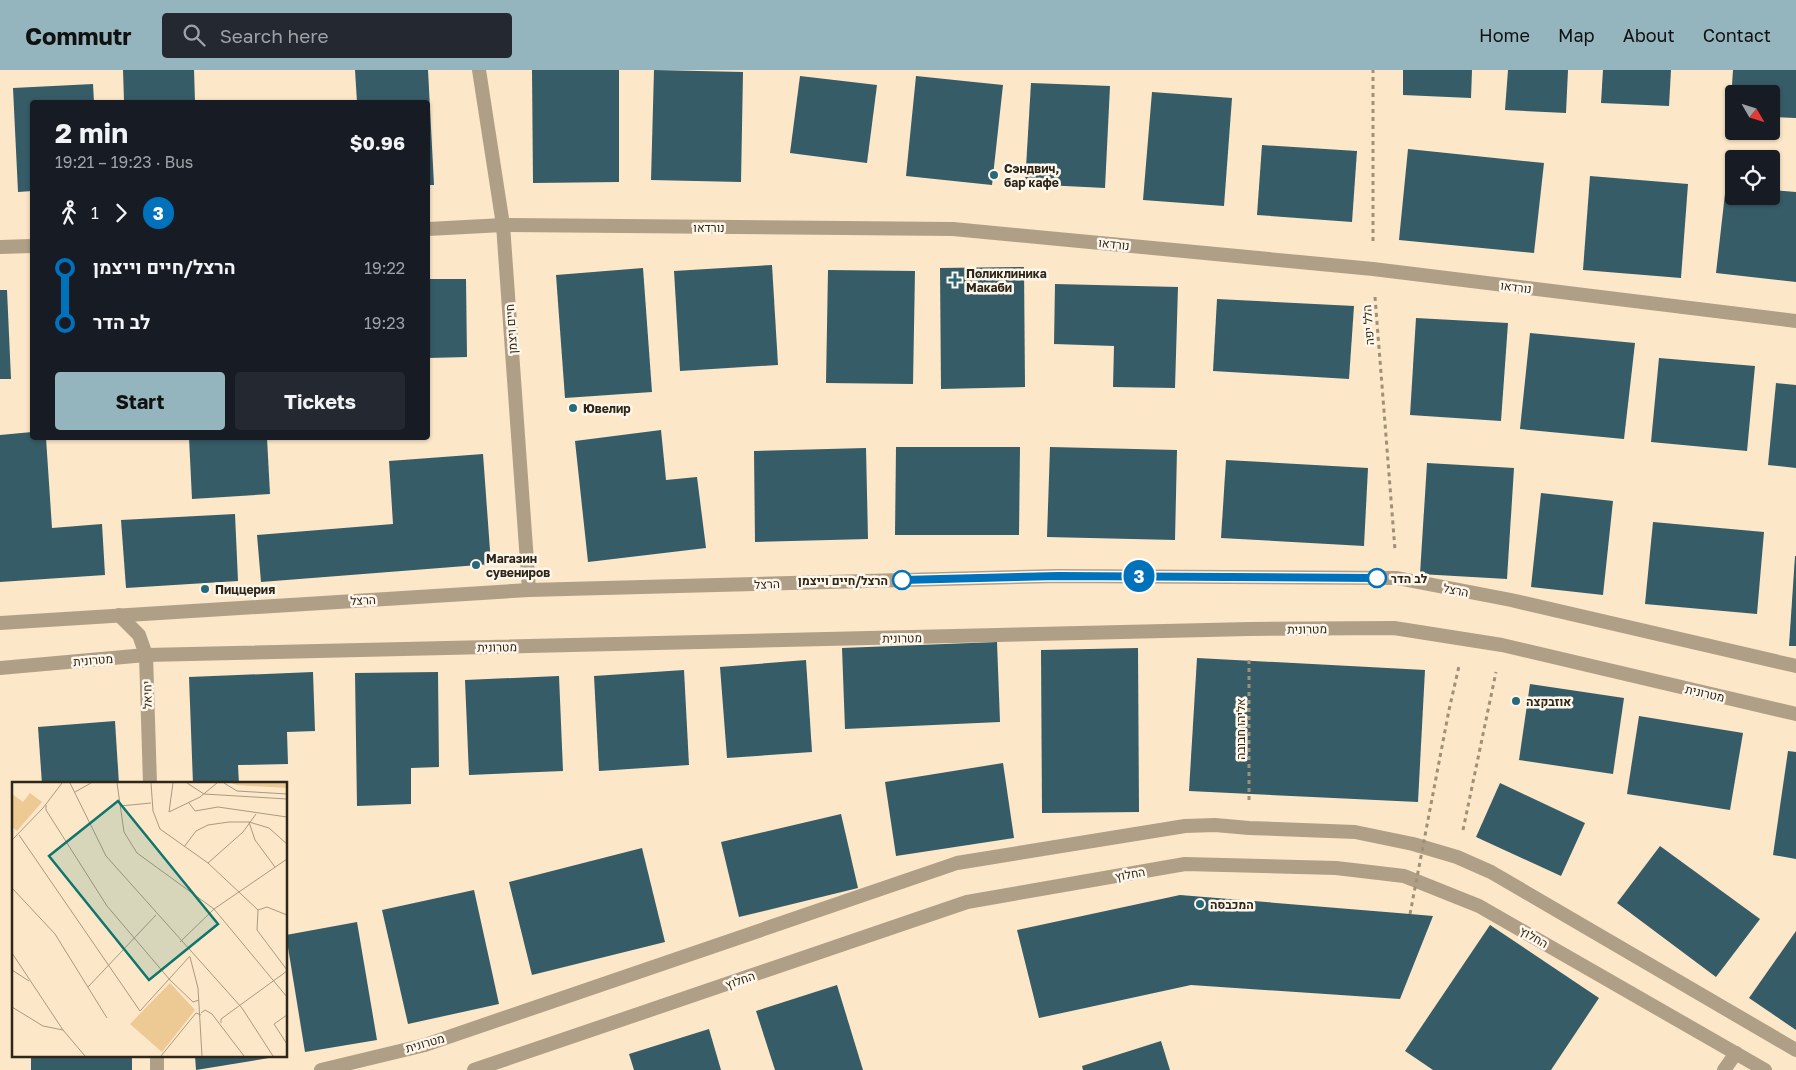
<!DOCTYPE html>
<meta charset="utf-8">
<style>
body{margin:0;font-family:"Golos Text",Heebo,sans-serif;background:#242831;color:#f1f3f6;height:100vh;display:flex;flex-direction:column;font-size:19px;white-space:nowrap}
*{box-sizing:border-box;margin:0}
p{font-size:16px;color:#9ea1a6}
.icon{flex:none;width:28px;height:28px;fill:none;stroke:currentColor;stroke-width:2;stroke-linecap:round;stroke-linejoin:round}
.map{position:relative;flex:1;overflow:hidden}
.sheet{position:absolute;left:30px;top:30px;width:400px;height:340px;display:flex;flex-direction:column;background:#171b24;border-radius:5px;box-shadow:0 1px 4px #0004}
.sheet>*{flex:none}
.badge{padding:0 10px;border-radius:16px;font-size:18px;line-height:32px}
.needle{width:32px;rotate:129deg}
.tools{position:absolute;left:1725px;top:15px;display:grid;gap:10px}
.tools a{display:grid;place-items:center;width:55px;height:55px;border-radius:5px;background:#171b24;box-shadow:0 1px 4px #0004;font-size:25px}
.map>.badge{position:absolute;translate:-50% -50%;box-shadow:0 0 0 2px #fff}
.legs{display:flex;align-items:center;gap:8px;height:55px;padding:0 25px;font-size:16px}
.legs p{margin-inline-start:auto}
.summary{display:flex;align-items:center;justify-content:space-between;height:85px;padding:0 25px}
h1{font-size:28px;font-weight:700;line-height:38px}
.action{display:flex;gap:10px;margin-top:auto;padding:10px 25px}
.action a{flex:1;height:58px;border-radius:5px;background:#95b5be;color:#111;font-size:20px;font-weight:700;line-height:58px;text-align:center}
.action a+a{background:#242831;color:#f1f3f6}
ul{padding:0 25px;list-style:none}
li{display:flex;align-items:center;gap:18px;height:55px;font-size:19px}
li i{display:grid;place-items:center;width:8px;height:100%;margin:0 6px;background:currentColor}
li i::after{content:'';width:12px;height:12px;margin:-6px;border:4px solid;border-radius:50%;background:#171b24}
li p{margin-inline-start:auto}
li:first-child i{background:linear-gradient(#0000 50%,currentColor 0)}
li:last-child i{background:linear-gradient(currentColor 50%,#0000 0)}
header{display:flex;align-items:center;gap:30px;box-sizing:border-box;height:70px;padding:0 25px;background:#95b5be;color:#111}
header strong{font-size:24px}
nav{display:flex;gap:28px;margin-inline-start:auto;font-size:18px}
.search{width:350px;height:45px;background:#242831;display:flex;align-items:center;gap:12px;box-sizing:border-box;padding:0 18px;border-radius:5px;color:#9ea1a6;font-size:19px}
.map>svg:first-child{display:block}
.building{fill:#365c67}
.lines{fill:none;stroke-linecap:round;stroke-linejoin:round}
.path{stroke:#9f9079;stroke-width:3;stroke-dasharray:4 4;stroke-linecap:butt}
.service{stroke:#af9f87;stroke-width:14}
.minor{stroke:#af9f87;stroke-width:14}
.tertiary{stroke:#af9f87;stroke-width:14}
.path-bridge{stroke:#9f9079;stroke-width:3;stroke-dasharray:4 4;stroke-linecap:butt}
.line-1-casing{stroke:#fff;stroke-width:11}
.line-1{stroke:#0072bc;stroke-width:8}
.poi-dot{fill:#25697a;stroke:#fff6ea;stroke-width:2}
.stop-1-dot{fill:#fff;stroke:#0072bc;stroke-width:2.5}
.labels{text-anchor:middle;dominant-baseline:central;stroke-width:5;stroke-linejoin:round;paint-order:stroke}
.poi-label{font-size:12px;font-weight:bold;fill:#2d261a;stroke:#fff6ea;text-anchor:start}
.street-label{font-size:12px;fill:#2d261a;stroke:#fff6ea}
.stop-label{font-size:12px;font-weight:bold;fill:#2d261a;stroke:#fff6ea;text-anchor:start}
.inset-road{fill:none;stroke:#a99a82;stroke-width:1}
.view{fill:#0f766e;fill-opacity:0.15;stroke:#0f766e;stroke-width:2.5}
.inset-edge{fill:none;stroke:#2d261a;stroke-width:2.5}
</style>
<header>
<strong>Commutr</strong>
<div class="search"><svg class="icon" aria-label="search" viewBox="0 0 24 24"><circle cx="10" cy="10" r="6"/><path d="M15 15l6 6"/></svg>Search here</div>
<nav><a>Home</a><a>Map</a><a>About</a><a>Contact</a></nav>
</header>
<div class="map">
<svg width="1796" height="1000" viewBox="0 0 1796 1000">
<rect width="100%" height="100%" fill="#fce7c8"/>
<!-- building -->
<g class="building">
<path d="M 123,0 L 194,0 L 195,32 L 124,32 Z"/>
<path d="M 355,0 L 428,0 L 434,115 L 428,115 L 428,32 L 357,32 Z"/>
<path d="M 532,0 L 619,0 L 619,112 L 533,113 Z"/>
<path d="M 654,0 L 743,2 L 741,112 L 651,110 Z"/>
<path d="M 1403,0 L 1472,0 L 1471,28 L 1403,25 Z"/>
<path d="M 1508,0 L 1568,0 L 1566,43 L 1505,40 Z"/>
<path d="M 1603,0 L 1671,0 L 1669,36 L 1601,33 Z"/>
<path d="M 1733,0 L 1796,0 L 1796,48 L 1771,47 L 1771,24 L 1734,24 L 1734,44 L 1730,44 Z"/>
<path d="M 800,6 L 877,15 L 867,93 L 790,83 Z"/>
<path d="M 916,6 L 1003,15 L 992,115 L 906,106 Z"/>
<path d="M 1031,13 L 1110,16 L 1105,118 L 1025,114 Z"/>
<path d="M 93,14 L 94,32 L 32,32 L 32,121 L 18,122 L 13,18 Z"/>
<path d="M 1152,22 L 1232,28 L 1224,136 L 1143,130 Z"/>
<path d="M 1262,75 L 1357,81 L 1352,152 L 1257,145 Z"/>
<path d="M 1408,79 L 1544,93 L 1534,183 L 1399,170 Z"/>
<path d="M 1590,106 L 1688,114 L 1681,208 L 1583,200 Z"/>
<path d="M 1726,115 L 1734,116 L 1734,126 L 1771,126 L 1771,120 L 1796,122 L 1796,212 L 1716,203 Z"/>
<path d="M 772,195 L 778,295 L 680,301 L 674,201 Z"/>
<path d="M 1024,197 L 1025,317 L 941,319 L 940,198 Z"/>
<path d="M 643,198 L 652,322 L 565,328 L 556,205 Z"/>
<path d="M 828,200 L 915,201 L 913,314 L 826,313 Z"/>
<path d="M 428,209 L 466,209 L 467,287 L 428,288 Z"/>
<path d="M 1055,214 L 1178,217 L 1175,318 L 1113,317 L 1114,276 L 1054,274 Z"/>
<path d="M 0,220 L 7,220 L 11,309 L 0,309 Z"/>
<path d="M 1217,229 L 1354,236 L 1349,309 L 1213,301 Z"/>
<path d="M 1416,248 L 1508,253 L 1501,351 L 1410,345 Z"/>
<path d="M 1530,263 L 1635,273 L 1624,369 L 1520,359 Z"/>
<path d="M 1659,288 L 1755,296 L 1747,381 L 1651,372 Z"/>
<path d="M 1776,313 L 1796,315 L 1796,398 L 1768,395 Z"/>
<path d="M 661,360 L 666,410 L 697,407 L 706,478 L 588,492 L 575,371 Z"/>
<path d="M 32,362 L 32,368 L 46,368 L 52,458 L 102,454 L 105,505 L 0,512 L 0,365 Z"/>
<path d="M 189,368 L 267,368 L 270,424 L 192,429 Z"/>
<path d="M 896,377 L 1020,377 L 1019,465 L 895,465 Z"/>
<path d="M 1050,377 L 1177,380 L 1175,470 L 1047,467 Z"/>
<path d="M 866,378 L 868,469 L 755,472 L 754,381 Z"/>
<path d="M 483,384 L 491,494 L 261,512 L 257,465 L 393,454 L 389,391 Z"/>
<path d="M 1226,390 L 1368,398 L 1364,476 L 1221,468 Z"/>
<path d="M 1427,393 L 1514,398 L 1507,509 L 1420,504 Z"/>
<path d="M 1541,423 L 1613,431 L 1603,525 L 1531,517 Z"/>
<path d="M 235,444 L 238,511 L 126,518 L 121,450 Z"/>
<path d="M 1653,452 L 1764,462 L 1757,544 L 1645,534 Z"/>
<path d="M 1795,486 L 1796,486 L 1796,576 L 1789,576 Z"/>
<path d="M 997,572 L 1000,652 L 845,659 L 842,578 Z"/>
<path d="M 1138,578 L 1139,742 L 1042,743 L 1041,580 Z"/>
<path d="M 1197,588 L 1425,600 L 1418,732 L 1189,721 Z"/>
<path d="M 806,590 L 812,682 L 727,688 L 720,597 Z"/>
<path d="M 684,600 L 689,695 L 599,701 L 594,606 Z"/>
<path d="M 313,602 L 315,661 L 287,662 L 288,694 L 238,695 L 239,714 L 193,714 L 189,607 Z"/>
<path d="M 438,602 L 439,697 L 411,698 L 411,734 L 357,736 L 355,603 Z"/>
<path d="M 559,606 L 563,701 L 469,705 L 465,610 Z"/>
<path d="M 1530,614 L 1624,628 L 1613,704 L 1519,690 Z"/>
<path d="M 1639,646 L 1743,663 L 1730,740 L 1627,724 Z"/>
<path d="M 115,651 L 119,714 L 42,714 L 38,657 Z"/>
<path d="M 1788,681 L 1796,682 L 1796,789 L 1773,785 Z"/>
<path d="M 1003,693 L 1014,768 L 896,786 L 885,712 Z"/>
<path d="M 1500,713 L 1585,753 L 1561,806 L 1476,767 Z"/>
<path d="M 841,744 L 858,818 L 739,847 L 721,772 Z"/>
<path d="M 1660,776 L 1760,849 L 1716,907 L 1617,833 Z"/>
<path d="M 642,778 L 665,872 L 532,905 L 509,812 Z"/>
<path d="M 474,820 L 499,934 L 408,954 L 382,840 Z"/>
<path d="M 1180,825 L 1410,844 L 1433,846 L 1400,929 L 1191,915 L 1039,948 L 1017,860 Z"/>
<path d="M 357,852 L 377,970 L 305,982 L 286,865 Z"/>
<path d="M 1490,855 L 1599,928 L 1551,1000 L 1433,1000 L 1405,981 Z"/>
<path d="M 1796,861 L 1796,960 L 1749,928 Z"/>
<path d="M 837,915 L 863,1000 L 775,1000 L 756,941 Z"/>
<path d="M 709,959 L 721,1000 L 634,1000 L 629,984 Z"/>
<path d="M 1161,971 L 1170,1000 L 1083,1000 L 1082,996 Z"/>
<rect x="31" y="986" width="101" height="14"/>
<path d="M 195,986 L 275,986 L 275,987 L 196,1000 Z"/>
</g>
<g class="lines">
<!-- path -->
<g class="path">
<path d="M 1373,171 L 1373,0"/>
<path d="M 1375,227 L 1395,480"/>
<path d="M 1449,640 L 1459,596"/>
<path d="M 1249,730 L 1249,587"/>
<path d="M 1463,760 L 1496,602"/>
</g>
<!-- service -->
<g class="service">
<path d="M 0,598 L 146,585 L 1249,559 L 1394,558 L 1502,575 L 1796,644"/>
<path d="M 321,1000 L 425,975 L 957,793 L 1185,756 L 1215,755 L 1249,758 L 1355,762 L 1413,774 L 1457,787 L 1491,802 L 1796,980"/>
</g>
<!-- minor -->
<g class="minor">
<path d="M 479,0 L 503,155 L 529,520"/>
<path d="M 428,159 L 503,155 L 953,159 L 1373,199 L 1796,251"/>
<path d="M 0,177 L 32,176"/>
<path d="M 119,545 L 139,565 L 146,585 L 150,714"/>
<path d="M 157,986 L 157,1000"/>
<path d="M 1724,1000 L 1736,983"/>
</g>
<!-- tertiary -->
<g class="tertiary">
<path d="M 0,553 L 529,520 L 1058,506 L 1397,508 L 1511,530 L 1796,596"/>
<path d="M 474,1000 L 967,832 L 1185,794 L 1336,798 L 1404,806 L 1479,836 L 1765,1000"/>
</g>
<!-- path-bridge -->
<path class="path-bridge" d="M 1410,844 L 1449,640"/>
</g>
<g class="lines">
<defs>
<path id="line-1" d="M 902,510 L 1058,506 L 1377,508"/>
</defs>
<!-- line-1 casing -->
<use href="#line-1" class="line-1-casing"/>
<!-- line-1 -->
<use href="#line-1" class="line-1"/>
</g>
<!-- markers -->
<g class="poi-dot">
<circle cx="994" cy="105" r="5"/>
<path d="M952.5 202.5h5v5h5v5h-5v5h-5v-5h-5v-5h5z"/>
<circle cx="573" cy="338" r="5"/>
<circle cx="476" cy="495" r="5"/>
<circle cx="205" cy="519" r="5"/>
<circle cx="1516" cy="631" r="5"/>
<circle cx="1200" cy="834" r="5"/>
</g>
<g class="stop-1-dot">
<circle cx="1377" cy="508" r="9"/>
<circle cx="902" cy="510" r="9"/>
</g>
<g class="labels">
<!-- poi labels -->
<g class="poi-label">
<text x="1004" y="98">Сэндвич,<tspan x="1004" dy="14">бар кафе</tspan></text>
<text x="966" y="203">Поликлиника<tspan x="966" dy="14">Макаби</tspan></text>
<text x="583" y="338">Ювелир</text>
<text x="486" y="488">Магазин<tspan x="486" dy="14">сувениров</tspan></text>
<text x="215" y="519">Пиццерия</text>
<text x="1526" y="631">אוזבקצה</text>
<text x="1210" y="834">המכבסה</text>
</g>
<!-- street labels -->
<g class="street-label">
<text x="709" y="157">נורדאו</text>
<text transform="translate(1114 174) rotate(6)">נורדאו</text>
<text transform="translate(1516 217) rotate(7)">נורדאו</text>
<text transform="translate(1368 255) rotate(-94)">הלל יפה</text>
<text transform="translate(511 259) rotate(-94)">חיים ויצמן</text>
<text transform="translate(767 514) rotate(-2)">הרצל</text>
<text transform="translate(1456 520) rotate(11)">הרצל</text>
<text transform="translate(363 530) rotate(-3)">הרצל</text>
<text transform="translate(1307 559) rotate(-1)">מטרונית</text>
<text transform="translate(902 568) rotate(-1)">מטרונית</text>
<text transform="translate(497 577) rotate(-1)">מטרונית</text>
<text transform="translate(93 590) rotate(-5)">מטרונית</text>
<text transform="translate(1705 623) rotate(13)">מטרונית</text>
<text transform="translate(147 625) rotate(-91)">יחיאל</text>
<text transform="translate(1240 659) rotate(-90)">אליהו חבובה</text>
<text transform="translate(1130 804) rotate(-10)">החלוץ</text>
<text transform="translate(1534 867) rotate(30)">החלוץ</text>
<text transform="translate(740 910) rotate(-19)">החלוץ</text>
<text transform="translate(425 973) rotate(-16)">מטרונית</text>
</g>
<!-- stop labels -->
<g class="stop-label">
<text x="1391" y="508">לב הדר</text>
<text x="888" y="510" text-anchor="end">הרצל/חיים וייצמן</text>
</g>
</g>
<!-- overview -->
<g transform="translate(12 712)">
<rect width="275" height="275" fill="#fce7c8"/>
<path d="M 219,1 L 275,1 L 275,6 L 225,3 ZM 18,11 L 30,20 L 5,49 L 0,45 L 0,12 L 11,20 ZM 158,201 L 183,228 L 150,270 L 118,242 Z" fill="#edc993"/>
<path class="inset-road" d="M 58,1 L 94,74 L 230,226 L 261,274M 105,1 L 112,50 L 125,71 L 202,127 L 275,215M 139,1 L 141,29 L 148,47 L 196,81 L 246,128M 161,1 L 157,30 L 188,15 L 205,1M 175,1 L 192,12 L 275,17M 212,1 L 225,9 L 275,12M 63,10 L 79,1M 177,21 L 183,29 L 206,25 L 275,35M 34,23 L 34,28 L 95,124 L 158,198 L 181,220 L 187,218M 108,24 L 139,21M 237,40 L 243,58 L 263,85M 7,53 L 128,229 L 178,174M 0,58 L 31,26 L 50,1M 172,65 L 184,49 L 196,43 L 217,40 L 237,40 L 257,46 L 275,62M 196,81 L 231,50 L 244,32M 0,106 L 43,152 L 95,236M 246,128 L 245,148 L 275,188M 246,128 L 255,125 L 275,133M 168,160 L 202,127 L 275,77M 0,171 L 51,248 L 73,274M 178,175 L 186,206 L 190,274M 0,188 L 17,199M 76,205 L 144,133M 0,225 L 31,244 L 51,248M 189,231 L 193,228 L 200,232 L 232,274M 275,233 L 262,242 L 275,262M 209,241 L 209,237 L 275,189M 149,274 L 184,231 L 189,233"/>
<path class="view" d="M 106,19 L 206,142 L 137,198 L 37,74 Z"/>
<rect width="275" height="275" class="inset-edge"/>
</g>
</svg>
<div class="tools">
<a><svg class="needle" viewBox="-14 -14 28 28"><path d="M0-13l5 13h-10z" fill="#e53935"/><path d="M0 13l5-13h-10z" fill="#9ea1a6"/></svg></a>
<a><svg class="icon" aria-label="locate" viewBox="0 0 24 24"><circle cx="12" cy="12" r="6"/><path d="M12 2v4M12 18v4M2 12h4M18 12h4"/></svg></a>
</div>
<b class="badge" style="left:1139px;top:506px;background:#0072bc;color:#fff">3</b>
<section class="sheet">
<div class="summary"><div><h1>2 min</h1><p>19:21 – 19:23 · Bus</p></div><b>$0.96</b></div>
<div class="legs"><svg class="icon" aria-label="walk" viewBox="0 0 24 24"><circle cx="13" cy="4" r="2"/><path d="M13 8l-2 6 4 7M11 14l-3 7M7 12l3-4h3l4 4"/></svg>1<svg class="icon" aria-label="forward" viewBox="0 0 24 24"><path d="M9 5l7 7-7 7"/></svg><b class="badge" style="background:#0072bc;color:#fff">3</b></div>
<ul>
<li><i style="color:#0072bc"></i><b>הרצל/חיים וייצמן</b><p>19:22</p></li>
<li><i style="color:#0072bc"></i><b>לב הדר</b><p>19:23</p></li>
</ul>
<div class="action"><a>Start</a><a>Tickets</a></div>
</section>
</div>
